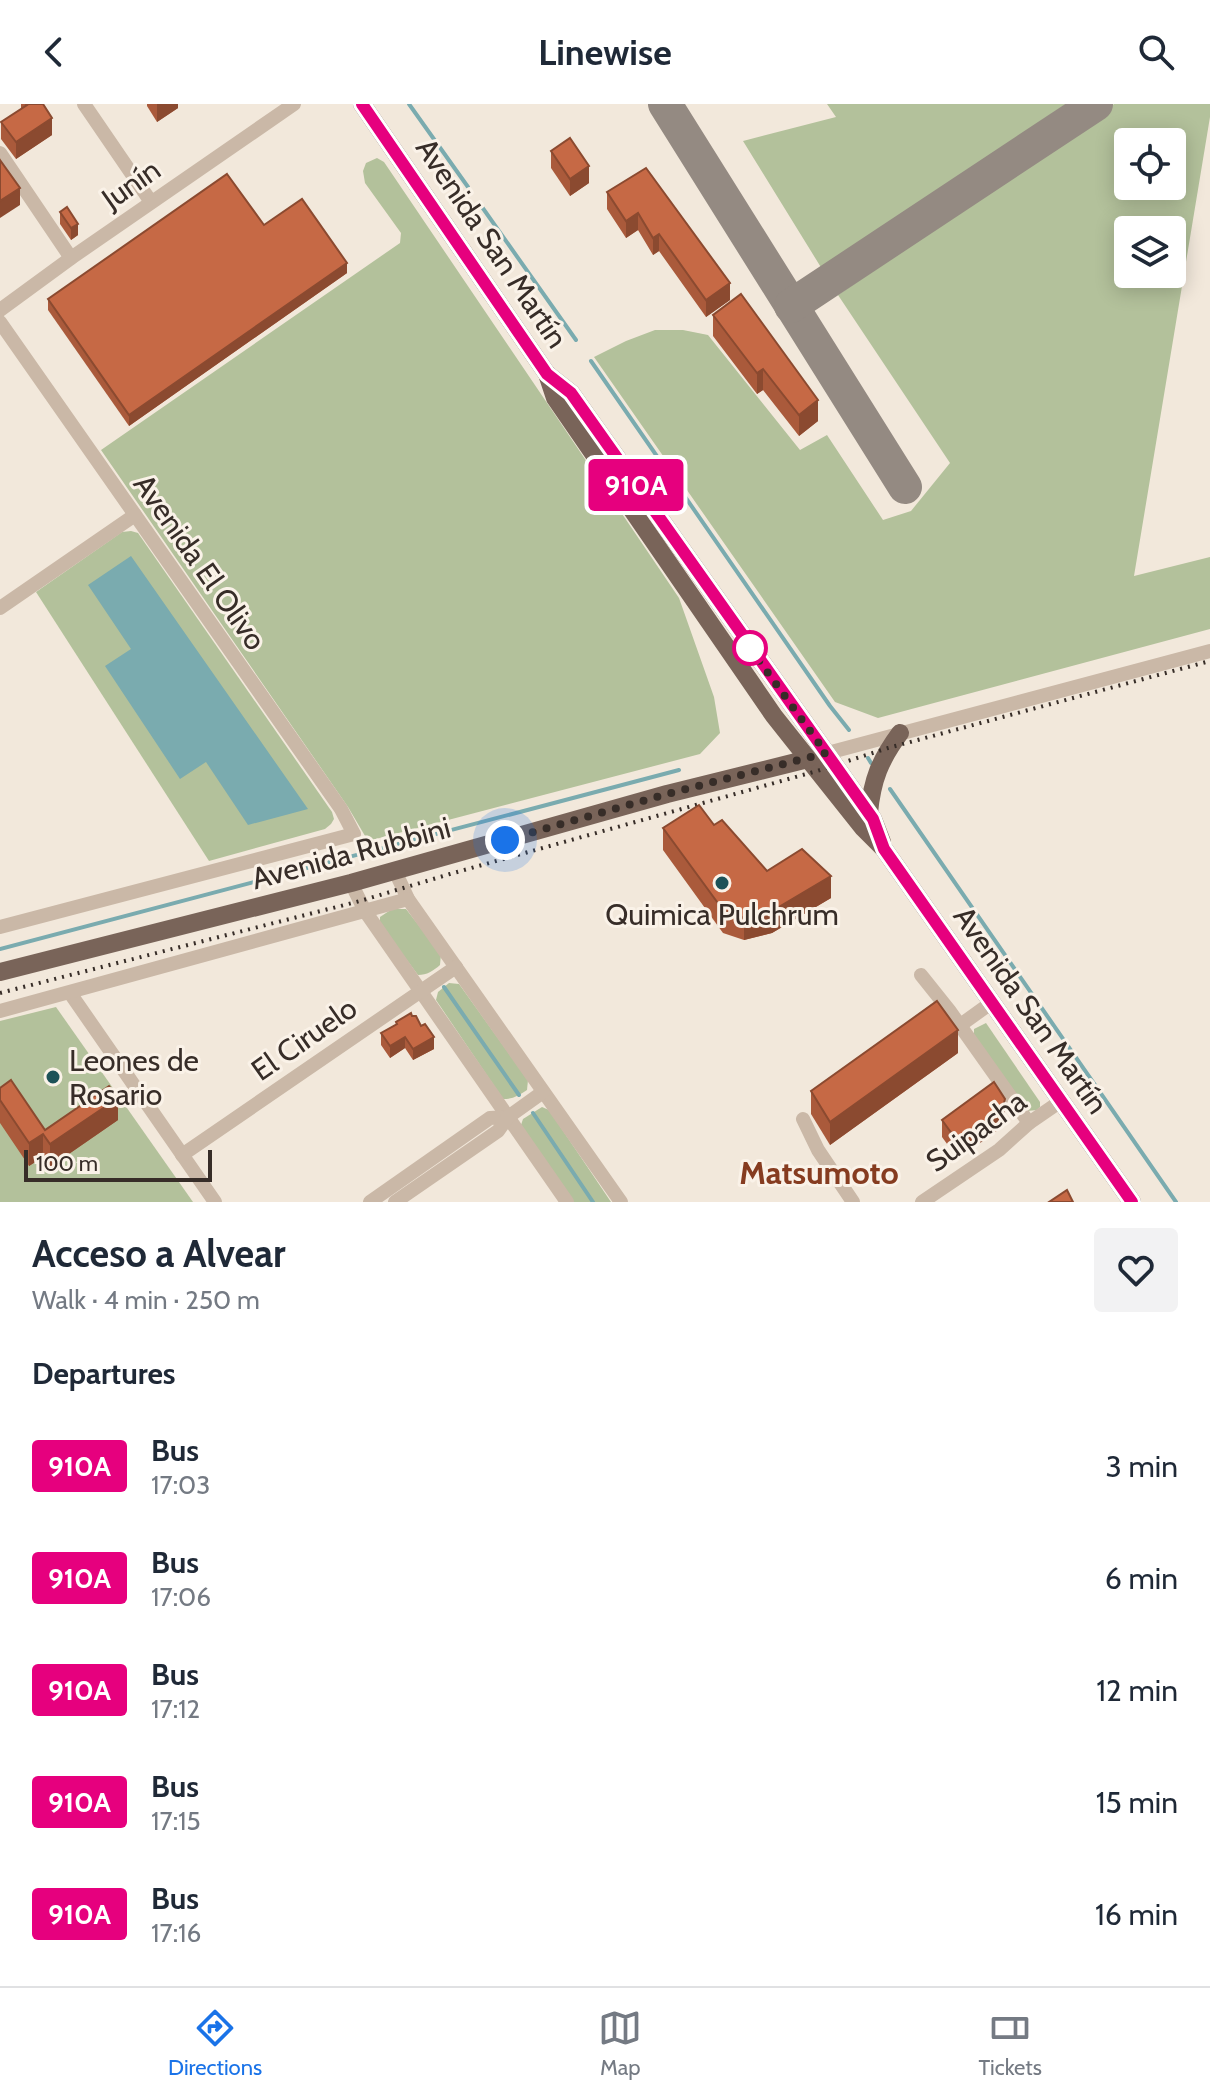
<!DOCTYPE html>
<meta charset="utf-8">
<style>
body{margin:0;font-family:Cabin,sans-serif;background:#f2f2f3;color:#1f2937;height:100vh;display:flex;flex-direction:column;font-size:30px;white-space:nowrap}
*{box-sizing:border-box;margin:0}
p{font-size:26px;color:#747a83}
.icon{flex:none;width:44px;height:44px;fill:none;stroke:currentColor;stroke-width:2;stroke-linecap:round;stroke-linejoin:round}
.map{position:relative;height:1098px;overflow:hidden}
.sheet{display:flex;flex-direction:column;background:#fff;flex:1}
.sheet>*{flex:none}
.badge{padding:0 16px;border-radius:6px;font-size:28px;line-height:52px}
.tools{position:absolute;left:1114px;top:24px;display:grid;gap:16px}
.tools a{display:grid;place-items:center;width:72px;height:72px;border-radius:8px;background:#fff;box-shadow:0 4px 20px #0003;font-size:40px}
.scale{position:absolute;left:24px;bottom:20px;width:188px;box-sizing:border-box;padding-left:8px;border:4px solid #372d28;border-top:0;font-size:22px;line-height:28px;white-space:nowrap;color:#372d28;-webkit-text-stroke:6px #faf2e8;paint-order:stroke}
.you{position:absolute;width:40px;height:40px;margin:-20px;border:6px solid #fff;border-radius:50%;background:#1a73e8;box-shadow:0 0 0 12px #1a73e833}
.map>.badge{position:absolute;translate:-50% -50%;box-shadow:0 0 0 4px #fff}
h2{padding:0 32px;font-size:30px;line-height:72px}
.round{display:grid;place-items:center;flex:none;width:84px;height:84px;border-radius:8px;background:#f2f2f3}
.summary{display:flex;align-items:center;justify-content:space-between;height:136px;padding:0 32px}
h1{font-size:38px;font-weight:700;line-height:60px}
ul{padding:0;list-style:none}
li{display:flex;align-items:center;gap:24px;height:112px;padding:0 32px}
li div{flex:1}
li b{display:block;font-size:30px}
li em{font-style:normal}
li .badge{min-width:88px;font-weight:700;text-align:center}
header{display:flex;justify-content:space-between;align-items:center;height:104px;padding:0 32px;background:#fff;font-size:36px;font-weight:700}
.tabs{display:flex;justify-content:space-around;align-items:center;height:112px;border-top:2px solid #e0e1e3;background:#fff;font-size:22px;color:#747a83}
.tabs a{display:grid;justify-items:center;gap:4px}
.tabs .on{color:#1a73e8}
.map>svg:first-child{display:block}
.green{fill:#b3c19b;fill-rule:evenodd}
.water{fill:#7aabaf}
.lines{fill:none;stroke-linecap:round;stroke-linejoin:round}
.stream{stroke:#7aabaf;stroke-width:4}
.taxiway{stroke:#948a82;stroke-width:34}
.minor{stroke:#cab8a7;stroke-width:14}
.major{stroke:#796459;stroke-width:18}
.rail{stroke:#372d28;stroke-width:4;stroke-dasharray:2 6;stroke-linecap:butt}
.wall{fill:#aa5a3b}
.shaded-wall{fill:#8b4a30}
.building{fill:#c66945;stroke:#8b4a30;stroke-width:2}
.line-casing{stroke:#fff;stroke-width:18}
.line{stroke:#e6007e;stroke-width:12}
.walk{stroke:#372d28;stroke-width:8;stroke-dasharray:0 14.4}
.stop-dot{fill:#fff;stroke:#e6007e;stroke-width:4}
.poi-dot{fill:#1d5258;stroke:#faf2e8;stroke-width:3}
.labels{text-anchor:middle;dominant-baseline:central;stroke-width:6;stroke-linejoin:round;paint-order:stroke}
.street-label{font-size:30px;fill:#372d28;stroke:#faf2e8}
.poi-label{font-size:30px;fill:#372d28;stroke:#faf2e8}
.neighbourhood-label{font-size:32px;font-weight:bold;fill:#863c20;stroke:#faf2e8}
</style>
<header><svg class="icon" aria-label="back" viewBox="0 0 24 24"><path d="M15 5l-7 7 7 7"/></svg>Linewise<svg class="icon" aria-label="search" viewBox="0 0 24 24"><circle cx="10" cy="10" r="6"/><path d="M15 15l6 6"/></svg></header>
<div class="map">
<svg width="1210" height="1098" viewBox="0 0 1210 1098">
<rect width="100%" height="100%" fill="#f2e8db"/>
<!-- green -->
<g class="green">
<path d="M 827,0 L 1066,0 L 822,165 L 743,37 L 836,13 Z"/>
<path d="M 1114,0 L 1210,0 L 1210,13 L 1134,472 L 1210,453 L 1210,525 L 878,614 L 835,598 L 594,253 L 626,237 L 655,226 L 683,226 L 708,231 L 800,346 L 827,331 L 883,416 L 911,407 L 950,359 L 838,191 ZM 1128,38 L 1172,38 L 1172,82 L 1128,82 ZM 1128,126 L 1172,126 L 1172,170 L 1128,170 Z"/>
<path d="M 377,54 L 384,58 L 679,494 L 714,593 L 720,629 L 700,650 L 368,737 L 348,703 L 101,346 L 400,139 L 401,129 L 365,79 L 363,67 L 366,59 Z"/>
<path d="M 131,427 L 138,429 L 332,708 L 334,715 L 331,720 L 325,725 L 209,757 L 36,488 L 122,428 Z"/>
<path d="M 392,805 L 406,805 L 441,850 L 440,861 C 433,867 427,871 418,871 L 380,820 L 380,813 Z"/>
<path d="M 449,879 L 459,880 L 528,976 L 527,986 C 518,992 513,995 503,995 L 436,896 L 438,888 Z"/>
<path d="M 56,903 L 193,1098 L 0,1098 L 0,917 Z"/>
<path d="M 986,919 L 1040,998 L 1040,1003 L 1037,1006 L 1027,1007 L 974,931 L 974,925 Z"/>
<path d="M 542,1003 L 549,1006 L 611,1098 L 573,1098 L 521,1021 L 523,1015 Z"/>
</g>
<!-- water -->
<path class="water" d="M 131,452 L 308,705 L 248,721 L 206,658 L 180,675 L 105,562 L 131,545 L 88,481 Z"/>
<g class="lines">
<!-- stream -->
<g class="stream">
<path d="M 409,0 L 468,83"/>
<path d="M 482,103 L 576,236"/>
<path d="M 591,257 L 830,602 L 849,626"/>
<path d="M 868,654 L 871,659"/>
<path d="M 890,685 L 1176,1098"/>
<path d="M 0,845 L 679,666"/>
<path d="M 444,883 L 519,991"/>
<path d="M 533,1009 L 593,1098"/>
</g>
<!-- taxiway -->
<g class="taxiway">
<path d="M 665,0 L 905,383"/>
<path d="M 791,202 L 1096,0"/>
</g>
<!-- minor -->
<g class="minor">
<path d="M 84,0 L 151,98"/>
<path d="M 0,49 L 71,154"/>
<path d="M 0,206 L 71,154 L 294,0"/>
<path d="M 0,218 L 341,705 L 354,730 L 0,823"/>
<path d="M 0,504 L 135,411"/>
<path d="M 820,651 L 1210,547"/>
<path d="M 395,767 L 408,795 L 621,1098"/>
<path d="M 351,779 L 365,807 L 567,1098"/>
<path d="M 921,871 L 949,906 L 1029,1019"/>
<path d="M 70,889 L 215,1098"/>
<path d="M 0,907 L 408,795"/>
<path d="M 959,922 L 991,899"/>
<path d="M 803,1015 L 818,1046 L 853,1098"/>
<path d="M 182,1051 L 456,863"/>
<path d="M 370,1098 L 490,1014 L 508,1013"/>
<path d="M 395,1098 L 498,1027 L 508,1013 L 543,988"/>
<path d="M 922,1098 L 999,1046 L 1029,1019 L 1061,997"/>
</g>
<!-- major -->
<g class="major">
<path d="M 362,0 L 547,270 L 555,294 L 774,612 L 863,724 L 884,745 L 1132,1098"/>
<path d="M 547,270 L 571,289 L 873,715 L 882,738"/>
<path d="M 869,709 C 872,676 880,656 900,629"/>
<path d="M 0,868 L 351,779 L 667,690 L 808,655"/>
</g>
<!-- rail -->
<path class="rail" d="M 0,889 L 360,797 L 450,770 L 817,667 L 888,644 L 1210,557"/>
</g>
<!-- wall -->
<g class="wall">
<path d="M 21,0 L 43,0 L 52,31 L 16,55 L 1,35 L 1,18 L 21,5 Z"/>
<path d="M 147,0 L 178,0 L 178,4 L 157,18 L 147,2 Z"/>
<path d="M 551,47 L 589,79 L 570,92 L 551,64 Z"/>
<path d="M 646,64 L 730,196 L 706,213 L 659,147 L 653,151 L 638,126 L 626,134 L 607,105 L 607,88 Z"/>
<path d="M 60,108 L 78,131 L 71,136 L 60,120 Z"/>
<path d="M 264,121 L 347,169 L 129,322 L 48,206 L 48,195 Z"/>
<path d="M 713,211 L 818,317 L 799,332 L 763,286 L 757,290 L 713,232 Z"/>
<path d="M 714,721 L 767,767 L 831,794 L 772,829 L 744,836 L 723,829 L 663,746 L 663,724 Z"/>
<path d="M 396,918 L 434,945 L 413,956 L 405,944 L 390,954 L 381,941 L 381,929 L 396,921 Z"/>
<path d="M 958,949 L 830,1041 L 811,1010 L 811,987 Z"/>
<path d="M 0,984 L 45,1026 L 118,1016 L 50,1063 L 43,1053 L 29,1062 L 0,1019 Z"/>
<path d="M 1005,1012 L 1002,1023 L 958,1055 L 942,1033 L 942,1016 Z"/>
</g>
<!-- shaded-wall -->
<g class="shaded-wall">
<path d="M 157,0 L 178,0 L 178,4 L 157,18 Z"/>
<path d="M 52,14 L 52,31 L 16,55 L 16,38 Z"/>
<path d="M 589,62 L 589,79 L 570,92 L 570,75 Z"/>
<path d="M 20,84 L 20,101 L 0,114 L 0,97 Z"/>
<path d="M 638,109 L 638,126 L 626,134 L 626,117 Z"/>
<path d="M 78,120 L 78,131 L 71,136 L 71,124 Z"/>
<path d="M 659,130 L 659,147 L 653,151 L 653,134 Z"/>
<path d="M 347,159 L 347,169 L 129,322 L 129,311 Z"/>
<path d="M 730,179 L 730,196 L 706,213 L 706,196 Z"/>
<path d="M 763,265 L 763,286 L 757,290 L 757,269 Z"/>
<path d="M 818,296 L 818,317 L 799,332 L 799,311 Z"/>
<path d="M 831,772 L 831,794 L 772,829 L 744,836 L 744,814 Z"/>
<path d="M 958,926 L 958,949 L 830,1041 L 830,1018 Z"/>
<path d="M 405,933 L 405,944 L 390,954 L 390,942 Z"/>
<path d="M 434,933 L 434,945 L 413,956 L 413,945 Z"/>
<path d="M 118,994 L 118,1016 L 50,1063 L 50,1040 Z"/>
<path d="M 1005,995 L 1005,1012 L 1002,1023 L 958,1055 L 958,1038 Z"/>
<path d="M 43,1030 L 43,1053 L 29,1062 L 29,1039 Z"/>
</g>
<!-- building -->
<g class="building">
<path d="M 26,0 L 43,0 L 52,14 L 16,38 L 1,18 L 27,1 Z"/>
<path d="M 570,34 L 589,62 L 570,75 L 551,47 Z"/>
<path d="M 0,56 L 20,84 L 0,97 Z"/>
<path d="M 646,64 L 730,179 L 706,196 L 659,130 L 653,134 L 638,109 L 626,117 L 607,88 Z"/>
<path d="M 227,70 L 264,121 L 302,95 L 347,159 L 129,311 L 48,195 Z"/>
<path d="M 67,103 L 78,120 L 71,124 L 60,108 Z"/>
<path d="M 741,190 L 818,296 L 799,311 L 763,265 L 757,269 L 713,211 Z"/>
<path d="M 699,701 L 714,721 L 722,716 L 767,767 L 802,745 L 831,772 L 772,807 L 744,814 L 723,806 L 663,724 Z"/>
<path d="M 937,897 L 958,926 L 830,1018 L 811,987 Z"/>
<path d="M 411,909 L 412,912 L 416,912 L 421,922 L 425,920 L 434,933 L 413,945 L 405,933 L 390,942 L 381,929 L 397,920 L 396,918 Z"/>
<path d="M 11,976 L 45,1026 L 109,982 L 118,994 L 50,1040 L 43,1030 L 29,1039 L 0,996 L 0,984 Z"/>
<path d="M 994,978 L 1005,995 L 1002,1006 L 958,1038 L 942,1016 Z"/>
<path d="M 1067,1086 L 1073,1098 L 1049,1098 Z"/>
</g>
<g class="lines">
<defs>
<path id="line" d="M 362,0 L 547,270 L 571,289 L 873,715 L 884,745 L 1132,1098"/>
</defs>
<!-- line casing -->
<use href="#line" class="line-casing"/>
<!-- line -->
<use href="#line" class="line"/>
<!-- walk -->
<path class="walk" d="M 505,736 L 667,690 L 826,649 L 750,544"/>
</g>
<!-- markers -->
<circle class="stop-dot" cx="750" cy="544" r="16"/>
<g class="poi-dot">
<circle cx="722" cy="779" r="8"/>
<circle cx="53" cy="973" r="8"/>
</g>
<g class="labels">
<!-- street labels -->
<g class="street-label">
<text transform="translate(131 80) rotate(-35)">Junín</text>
<text transform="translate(492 139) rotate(56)">Avenida San Martín</text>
<text transform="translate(200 458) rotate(55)">Avenida El Olivo</text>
<text transform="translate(351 749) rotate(-15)">Avenida Rubbini</text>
<text transform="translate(1031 906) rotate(55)">Avenida San Martín</text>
<text transform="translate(304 935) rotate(-35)">El Ciruelo</text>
<text transform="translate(976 1027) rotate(-36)">Suipacha</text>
</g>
<!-- poi labels -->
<g class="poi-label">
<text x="722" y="810">Quimica Pulchrum</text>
<text x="69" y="956" text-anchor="start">Leones de<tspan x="69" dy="34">Rosario</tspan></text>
</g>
<!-- neighbourhood labels -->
<g class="neighbourhood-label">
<text x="819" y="1068">Matsumoto</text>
</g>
</g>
</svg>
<div class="tools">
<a><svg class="icon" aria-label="locate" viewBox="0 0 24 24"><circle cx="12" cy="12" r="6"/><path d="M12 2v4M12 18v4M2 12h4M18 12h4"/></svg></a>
<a><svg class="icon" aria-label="layers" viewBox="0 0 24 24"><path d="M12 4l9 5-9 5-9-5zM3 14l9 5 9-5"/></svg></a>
</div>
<div class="scale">100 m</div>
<div class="you" style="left:505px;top:736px"></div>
<b class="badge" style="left:636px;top:381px;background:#e6007e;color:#fff">910A</b>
</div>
<section class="sheet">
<div class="summary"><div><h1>Acceso a Alvear</h1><p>Walk · 4 min · 250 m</p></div><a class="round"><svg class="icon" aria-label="heart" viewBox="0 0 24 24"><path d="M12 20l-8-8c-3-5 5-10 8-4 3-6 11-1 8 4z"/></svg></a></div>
<h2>Departures</h2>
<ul>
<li><span class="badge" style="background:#e6007e;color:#fff">910A</span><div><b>Bus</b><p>17:03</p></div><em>3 min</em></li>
<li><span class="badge" style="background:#e6007e;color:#fff">910A</span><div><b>Bus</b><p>17:06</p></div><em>6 min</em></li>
<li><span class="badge" style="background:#e6007e;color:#fff">910A</span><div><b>Bus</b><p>17:12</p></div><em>12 min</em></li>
<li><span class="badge" style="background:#e6007e;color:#fff">910A</span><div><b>Bus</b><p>17:15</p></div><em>15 min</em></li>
<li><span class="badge" style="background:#e6007e;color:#fff">910A</span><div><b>Bus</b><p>17:16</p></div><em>16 min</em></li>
</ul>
</section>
<nav class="tabs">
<a class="on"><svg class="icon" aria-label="directions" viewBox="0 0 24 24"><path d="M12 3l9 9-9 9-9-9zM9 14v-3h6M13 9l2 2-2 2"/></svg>Directions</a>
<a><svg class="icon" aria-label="map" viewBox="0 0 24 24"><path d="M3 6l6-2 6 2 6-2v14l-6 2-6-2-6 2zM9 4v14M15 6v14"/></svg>Map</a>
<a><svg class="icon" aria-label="tickets" viewBox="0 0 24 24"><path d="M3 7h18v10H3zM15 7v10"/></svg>Tickets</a>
</nav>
